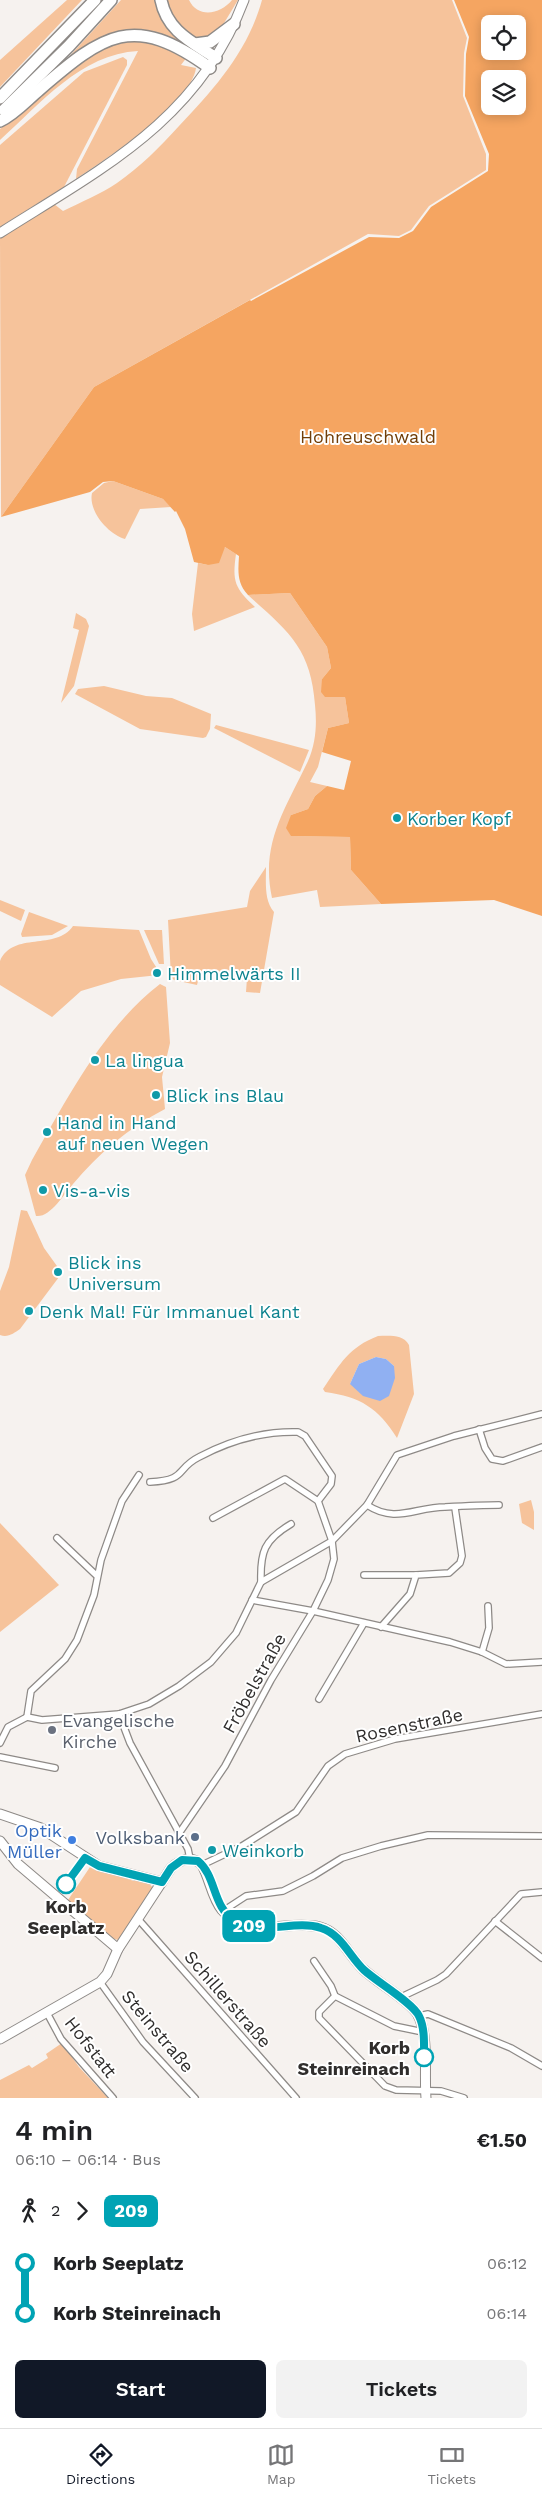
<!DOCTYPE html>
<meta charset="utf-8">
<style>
body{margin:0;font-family:"Work Sans",sans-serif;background:#f2f2f2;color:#202124;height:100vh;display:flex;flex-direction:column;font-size:19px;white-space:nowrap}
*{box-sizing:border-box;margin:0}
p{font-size:16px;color:#757577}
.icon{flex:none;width:28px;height:28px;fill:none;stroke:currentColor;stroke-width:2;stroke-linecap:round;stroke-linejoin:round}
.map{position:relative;height:2098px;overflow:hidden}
.details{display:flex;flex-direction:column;background:#fff;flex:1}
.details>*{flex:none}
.badge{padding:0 10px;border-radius:8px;font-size:18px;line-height:32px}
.fabs{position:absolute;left:481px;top:15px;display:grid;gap:10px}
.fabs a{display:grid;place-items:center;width:45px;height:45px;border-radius:8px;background:#fff;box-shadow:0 2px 12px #0003;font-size:25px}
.map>.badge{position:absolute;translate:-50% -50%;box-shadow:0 0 0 2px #fff}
.legs{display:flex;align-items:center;gap:8px;height:55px;padding:0 15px;font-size:16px}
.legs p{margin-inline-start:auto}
.overview{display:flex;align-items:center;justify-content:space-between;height:85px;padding:0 15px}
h1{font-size:28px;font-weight:600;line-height:38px}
.primary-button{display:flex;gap:10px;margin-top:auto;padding:10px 15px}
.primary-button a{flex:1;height:58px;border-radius:8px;background:#111827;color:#fff;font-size:20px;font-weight:600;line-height:58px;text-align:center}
.primary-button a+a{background:#f2f2f2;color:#202124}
ul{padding:0 15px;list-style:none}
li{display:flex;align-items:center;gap:18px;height:50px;font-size:19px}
li i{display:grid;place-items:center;width:8px;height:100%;margin:0 6px;background:currentColor}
li i::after{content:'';width:12px;height:12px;margin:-6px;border:4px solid;border-radius:50%;background:#fff}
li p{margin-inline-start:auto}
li:first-child i{background:linear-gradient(#0000 50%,currentColor 0)}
li:last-child i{background:linear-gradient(currentColor 50%,#0000 0)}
.tab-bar{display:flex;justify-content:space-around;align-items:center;height:70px;border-top:1px solid #e0e0e0;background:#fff;font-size:14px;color:#757577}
.tab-bar a{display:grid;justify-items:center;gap:2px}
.tab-bar .on{color:#111827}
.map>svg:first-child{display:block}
.green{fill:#f6c39b;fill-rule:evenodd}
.forest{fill:#f5a561;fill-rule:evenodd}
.water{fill:#90b0f2}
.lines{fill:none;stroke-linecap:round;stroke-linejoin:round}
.street-casing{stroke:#8e8a87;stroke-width:8}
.secondary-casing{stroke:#8e8a87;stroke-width:11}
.highway-casing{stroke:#8e8a87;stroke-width:14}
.street{stroke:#fff;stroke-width:5.5}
.secondary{stroke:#fff;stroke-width:9}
.highway{stroke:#fff;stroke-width:11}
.line-1-casing{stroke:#fff;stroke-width:11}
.line-1{stroke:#00a3b4;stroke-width:8}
.culture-dot{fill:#0f9aa8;stroke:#fff;stroke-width:2}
.worship-dot{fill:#6b7280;stroke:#fff;stroke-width:2}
.service-dot{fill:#5c6f8a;stroke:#fff;stroke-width:2}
.shop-dot{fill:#3f7fe0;stroke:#fff;stroke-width:2}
.stop-1-dot{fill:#fff;stroke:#00a3b4;stroke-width:2.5}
.labels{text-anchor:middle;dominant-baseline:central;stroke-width:4;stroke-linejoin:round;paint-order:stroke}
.park-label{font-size:18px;fill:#713e08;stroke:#fff}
.culture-label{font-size:18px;fill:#0d838f;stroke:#fff;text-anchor:start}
.street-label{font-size:18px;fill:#302e2d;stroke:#fff}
.worship-label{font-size:18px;fill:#5b616d;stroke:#fff;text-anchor:start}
.shop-label{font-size:18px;fill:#366cbe;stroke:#fff;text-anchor:end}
.service-label{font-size:18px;fill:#4e5e75;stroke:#fff;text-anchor:end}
.stop-label{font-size:18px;font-weight:bold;fill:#302e2d;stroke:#fff}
</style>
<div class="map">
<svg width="542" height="2098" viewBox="0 0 542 2098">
<rect width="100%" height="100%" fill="#f6f2ef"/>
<!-- green -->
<g class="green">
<path d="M 67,0 L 82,0 L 0,87 L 0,60 Z"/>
<path d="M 121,0 L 157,0 L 205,57 L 165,36 L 145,32 L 67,59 Z"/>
<path d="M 164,0 L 189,0 C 198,19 221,14 232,0 L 238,0 L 218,33 L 199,40 L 179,30 Z"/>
<path d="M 262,0 L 452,0 L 467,38 L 464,53 L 463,96 L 486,154 L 486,170 L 429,206 L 411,230 L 399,236 L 368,234 L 94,387 L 1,517 L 0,238 L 54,204 L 63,211 C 81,202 101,194 117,183 C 140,167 160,147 179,126 C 215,88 248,51 262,0 Z"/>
<path d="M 144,39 L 187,57 L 181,65 L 196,68 C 191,104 106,159 76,179 L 77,169 L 138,51 C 81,54 40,104 0,140 L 0,129 L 75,64 L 113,43 Z"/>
<path d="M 123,57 L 127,60 L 127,65 L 64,187 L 0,227 L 0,145 L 84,72 Z"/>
<path d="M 113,481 L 163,499 L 171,507 L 140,509 L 125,539 C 108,534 88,511 92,493 L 104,483 Z"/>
<path d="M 225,547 L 236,554 C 232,582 235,588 255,607 L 194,631 L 192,614 L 198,563 L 208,565 Z"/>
<path d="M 290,593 L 327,647 L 331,668 L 322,679 L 326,697 L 345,697 L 349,723 L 328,728 L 318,767 L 310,782 L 327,786 L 315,796 L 308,809 L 291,815 L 292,836 L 350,837 L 351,870 L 381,904 L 320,907 L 317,890 L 272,898 C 260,843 286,808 308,761 C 316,743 317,724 315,705 C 311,648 288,631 248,595 Z"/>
<path d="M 76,613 L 86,619 L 89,626 L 74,686 L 61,703 L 79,630 L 73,628 Z"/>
<path d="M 104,686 L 146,696 L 172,698 L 211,714 L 210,729 L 206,737 L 203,738 L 140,729 L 75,694 L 78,689 Z"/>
<path d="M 216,725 L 309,750 L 300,772 L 214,728 Z"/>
<path d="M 266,867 C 266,882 264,901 274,912 L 260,993 L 246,992 L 247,978 L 205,973 L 199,977 L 197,985 L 174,980 L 171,977 L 168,920 L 247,907 L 250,891 Z"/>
<path d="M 0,900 L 25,910 L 21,921 L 0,911 Z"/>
<path d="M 29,912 L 68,926 L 52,935 L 22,937 L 21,934 Z"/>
<path d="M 73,926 L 139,930 L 151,959 L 160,973 L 159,975 L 121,979 L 81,991 L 52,1017 L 0,985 C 0,978 0,967 0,961 C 13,931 56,951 73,926 Z"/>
<path d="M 144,930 L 162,930 L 164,964 L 159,964 Z"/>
<path d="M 160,984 L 166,987 L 170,1043 L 162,1077 L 165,1109 C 128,1128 99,1153 73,1184 C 64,1194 50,1218 36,1216 L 25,1175 L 32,1160 C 67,1099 103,1028 160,984 Z"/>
<path d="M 21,1210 L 27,1211 L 44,1248 L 62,1273 L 20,1329 C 14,1333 8,1338 0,1335 L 0,1291 L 9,1267 Z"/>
<path d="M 378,1336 C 389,1336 403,1334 409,1345 L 414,1394 L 397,1438 C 378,1408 361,1397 325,1392 L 323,1389 C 340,1364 349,1347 378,1336 ZM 376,1357 L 386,1359 L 394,1366 L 350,1384 L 359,1364 Z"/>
<path d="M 531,1500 L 534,1512 L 534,1530 L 522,1523 L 519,1504 Z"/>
<path d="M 0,1523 L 59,1585 L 0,1632 Z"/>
<path d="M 90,1867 L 134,1881 L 135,1878 L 148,1882 L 153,1888 L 118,1940 L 108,1937 L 68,1900 Z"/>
<path d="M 62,2043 L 79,2067 L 108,2098 L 0,2098 L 0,2080 L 29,2065 L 32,2068 L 48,2058 L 46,2054 Z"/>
</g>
<!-- forest -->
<path class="forest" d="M 454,0 L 542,0 L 542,916 L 494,900 L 381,904 L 351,870 L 350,837 L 291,836 L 286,828 L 291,815 L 308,809 L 315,796 L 327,786 L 344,790 L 351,761 L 322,752 L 328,728 L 349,723 L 345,697 L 325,697 L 321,692 L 322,679 L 331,668 L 327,647 L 290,593 L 248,595 C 237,583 238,572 239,556 L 225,547 L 219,563 L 208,565 L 194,562 L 185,529 L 176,511 L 175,512 L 163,499 L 113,481 L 103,482 L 90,492 L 1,517 L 94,387 L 250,300 L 251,301 L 369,237 L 399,238 L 413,231 L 431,207 L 488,171 L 489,154 L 465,96 L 466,54 L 469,37 ZM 490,24 L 518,24 L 518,51 L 490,51 ZM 490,79 L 518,79 L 518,106 L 490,106 Z"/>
<!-- water -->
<path class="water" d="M 376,1357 L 386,1359 L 394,1366 L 395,1378 L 389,1396 L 380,1401 L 363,1396 L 350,1384 L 359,1364 Z"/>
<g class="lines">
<defs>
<g id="street">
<path d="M 479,1429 L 485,1448 L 492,1459 L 503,1461 L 542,1447"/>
<path d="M 150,1482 C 188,1480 175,1469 199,1457 C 229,1441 264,1431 298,1432 L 305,1436 L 332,1476 L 331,1484 L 318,1501"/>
<path d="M 367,1505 C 396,1524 415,1507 445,1507 C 463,1506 481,1505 499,1505"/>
<path d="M 57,1538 L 96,1575"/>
<path d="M 364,1575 L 416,1575"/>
<path d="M 261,1582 C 260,1552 264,1540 291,1524"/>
<path d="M 252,1600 L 313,1611 L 450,1642 L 482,1652 L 506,1664 L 542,1662"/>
<path d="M 381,1627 L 410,1594 L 416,1575 L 449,1573 L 460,1563 L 462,1556 L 455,1508"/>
<path d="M 482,1652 L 489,1628 L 488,1606"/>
<path d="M 319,1699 L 364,1623"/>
<path d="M 119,1714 L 130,1743 L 188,1849 L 190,1859"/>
<path d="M 27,1717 L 42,1720 L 119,1714 L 149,1704 L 179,1686 L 211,1662 L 236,1633 L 261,1582 L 332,1541 L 367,1505 L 397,1455 L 454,1436 L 542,1414"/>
<path d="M 27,1717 L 31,1691 L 65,1659 L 77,1640 L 94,1595 L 101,1560 L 122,1501 L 139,1475"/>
<path d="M 0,1743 L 8,1727 L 27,1717"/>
<path d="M 0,1757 L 55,1768"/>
<path d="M 180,1832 L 225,1766 L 271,1680 L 313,1611 L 328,1580 L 334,1559 L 332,1541 L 318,1501 L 285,1479 L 213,1518"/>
<path d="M 202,1865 L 242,1846 L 296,1812 L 328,1766 L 345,1754 L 395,1739 L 542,1714"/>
<path d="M 223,1911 L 246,1896 L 283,1891 L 313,1876 L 342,1858 L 381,1846 L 428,1835 L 542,1836"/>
<path d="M 138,1919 L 296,2098"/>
<path d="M 495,1921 L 542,1958"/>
<path d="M 314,1961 L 331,1986 L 335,1996 L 394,2026 L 423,2032"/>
<path d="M 100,1982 L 143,2042 L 195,2098"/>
<path d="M 335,1996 L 319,2012 L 319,2018 L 385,2086 L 396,2090 L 441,2091 L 464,2098"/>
<path d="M 399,1998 L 437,1980 L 446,1974 L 521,1894 L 542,1892"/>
<path d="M 47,2013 L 61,2039 L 113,2098"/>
<path d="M 419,2016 L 428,2014 L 511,2048 L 542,2066"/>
</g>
<g id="secondary">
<path d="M 0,233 C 101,169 199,120 244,0"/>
<path d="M 0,1814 L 41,1828 L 99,1866 L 162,1882"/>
<path d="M 0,1841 L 18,1864 L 118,1949"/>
<path d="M 0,2039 L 100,1982 L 107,1974 L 118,1949 L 171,1868 C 181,1859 192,1855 202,1865 C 210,1879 212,1898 222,1910 C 246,1941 288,1919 320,1927 C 340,1932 349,1956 363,1969 C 376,1982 411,2001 418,2015 C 429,2035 424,2075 426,2098"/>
</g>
<g id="highway">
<path d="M 161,0 C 167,31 192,42 216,58"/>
<path d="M 195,44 L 210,42 L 234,24"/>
<path d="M 0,98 L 95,0"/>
<path d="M 4,110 L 69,46 L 111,0"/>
<path d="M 0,121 C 15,114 27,100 39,90 C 104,34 133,12 210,68"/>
</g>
</defs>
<!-- street casing -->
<use href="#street" class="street-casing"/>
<!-- secondary casing -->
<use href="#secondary" class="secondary-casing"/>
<!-- highway casing -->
<use href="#highway" class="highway-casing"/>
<!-- street -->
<use href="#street" class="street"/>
<!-- secondary -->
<use href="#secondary" class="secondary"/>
<!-- highway -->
<use href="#highway" class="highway"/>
</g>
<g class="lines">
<defs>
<path id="line-1" d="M 66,1884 L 85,1858 L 99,1866 L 162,1882 L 171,1868 L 182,1860 L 198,1861 C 217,1877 212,1907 235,1921 C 260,1937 294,1919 321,1928 C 341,1934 350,1957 364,1970 C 377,1982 413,2003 419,2016 C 425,2028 424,2044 424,2057"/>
</defs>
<!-- line-1 casing -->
<use href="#line-1" class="line-1-casing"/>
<!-- line-1 -->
<use href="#line-1" class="line-1"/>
</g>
<!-- markers -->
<g class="culture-dot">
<circle cx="397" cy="818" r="5"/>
<circle cx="157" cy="973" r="5"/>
<circle cx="95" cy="1060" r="5"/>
<circle cx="156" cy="1095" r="5"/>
<circle cx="47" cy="1132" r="5"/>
<circle cx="43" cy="1190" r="5"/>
<circle cx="58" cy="1272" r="5"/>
<circle cx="29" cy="1311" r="5"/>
<circle cx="212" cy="1850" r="5"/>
</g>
<circle class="worship-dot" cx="52" cy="1730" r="5"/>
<circle class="service-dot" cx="195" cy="1837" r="5"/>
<circle class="shop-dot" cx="72" cy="1840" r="5"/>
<g class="stop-1-dot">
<circle cx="66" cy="1884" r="9"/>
<circle cx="424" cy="2057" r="9"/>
</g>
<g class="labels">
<!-- park labels -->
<g class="park-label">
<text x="368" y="436">Hohreuschwald</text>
</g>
<!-- culture labels -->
<g class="culture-label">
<text x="407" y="818">Korber Kopf</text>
<text x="167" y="973">Himmelwärts II</text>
<text x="105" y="1060">La lingua</text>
<text x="166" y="1095">Blick ins Blau</text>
<text x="57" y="1122">Hand in Hand<tspan x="57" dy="21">auf neuen Wegen</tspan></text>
<text x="53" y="1190">Vis-a-vis</text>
<text x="68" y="1262">Blick ins<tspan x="68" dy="21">Universum</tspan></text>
<text x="39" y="1311">Denk Mal! Für Immanuel Kant</text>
<text x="222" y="1850">Weinkorb</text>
</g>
<!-- street labels -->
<g class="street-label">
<text transform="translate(254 1683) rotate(-61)">Fröbelstraße</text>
<text transform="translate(409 1725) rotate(-12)">Rosenstraße</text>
<text transform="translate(228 1999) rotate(49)">Schillerstraße</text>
<text transform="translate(158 2031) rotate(50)">Steinstraße</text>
<text transform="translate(91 2047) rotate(52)">Hofstatt</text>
</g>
<!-- worship labels -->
<g class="worship-label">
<text x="62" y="1720">Evangelische<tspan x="62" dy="21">Kirche</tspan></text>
</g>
<!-- shop labels -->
<g class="shop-label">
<text x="62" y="1830">Optik<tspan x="62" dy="21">Müller</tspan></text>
</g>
<!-- service labels -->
<g class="service-label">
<text x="185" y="1837">Volksbank</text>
</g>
<!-- stop labels -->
<g class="stop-label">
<text x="66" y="1906">Korb<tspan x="66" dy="21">Seeplatz</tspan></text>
<text x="410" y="2047" text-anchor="end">Korb<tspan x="410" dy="21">Steinreinach</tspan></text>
</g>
</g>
</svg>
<div class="fabs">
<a><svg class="icon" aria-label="locate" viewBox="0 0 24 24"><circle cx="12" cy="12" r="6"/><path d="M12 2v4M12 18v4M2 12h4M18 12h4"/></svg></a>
<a><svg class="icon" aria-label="layers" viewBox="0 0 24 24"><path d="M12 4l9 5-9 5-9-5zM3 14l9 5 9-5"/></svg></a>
</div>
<b class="badge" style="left:249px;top:1926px;background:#00a3b4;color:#fff">209</b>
</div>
<section class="details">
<div class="overview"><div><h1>4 min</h1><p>06:10 – 06:14 · Bus</p></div><b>€1.50</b></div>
<div class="legs"><svg class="icon" aria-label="walk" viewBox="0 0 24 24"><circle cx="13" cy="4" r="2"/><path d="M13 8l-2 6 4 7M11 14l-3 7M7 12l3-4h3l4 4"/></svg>2<svg class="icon" aria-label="forward" viewBox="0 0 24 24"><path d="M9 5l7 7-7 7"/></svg><b class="badge" style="background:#00a3b4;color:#fff">209</b></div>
<ul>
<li><i style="color:#00a3b4"></i><b>Korb Seeplatz</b><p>06:12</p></li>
<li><i style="color:#00a3b4"></i><b>Korb Steinreinach</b><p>06:14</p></li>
</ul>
<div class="primary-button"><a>Start</a><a>Tickets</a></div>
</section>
<nav class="tab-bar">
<a class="on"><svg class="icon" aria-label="directions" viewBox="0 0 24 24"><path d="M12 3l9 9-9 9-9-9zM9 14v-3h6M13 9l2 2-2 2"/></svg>Directions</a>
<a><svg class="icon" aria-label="map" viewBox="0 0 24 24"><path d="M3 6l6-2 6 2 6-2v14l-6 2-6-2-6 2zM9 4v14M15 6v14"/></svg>Map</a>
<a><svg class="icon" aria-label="tickets" viewBox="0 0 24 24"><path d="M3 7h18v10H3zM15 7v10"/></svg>Tickets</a>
</nav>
